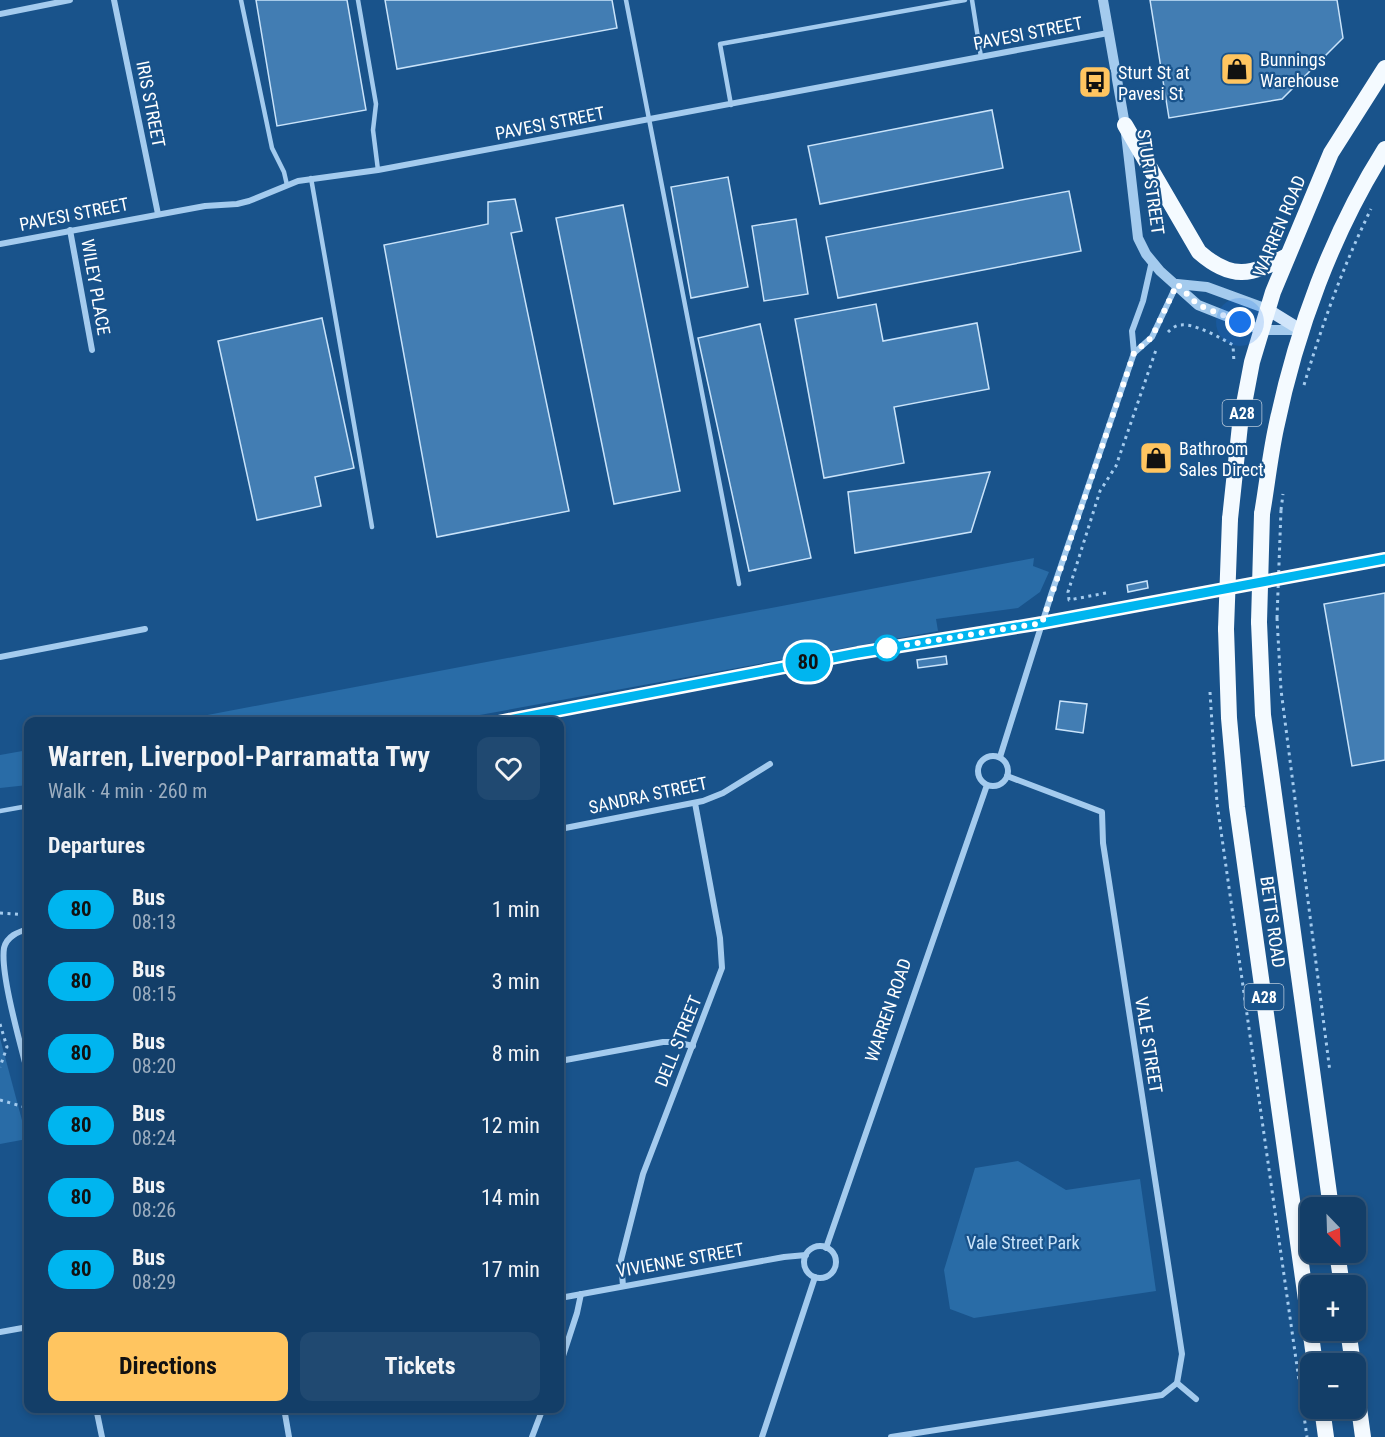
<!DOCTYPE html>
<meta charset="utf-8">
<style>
body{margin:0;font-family:"Roboto Condensed",sans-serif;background:#204971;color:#f1f3f6;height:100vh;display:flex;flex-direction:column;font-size:22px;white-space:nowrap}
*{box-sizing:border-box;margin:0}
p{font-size:20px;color:#9daec0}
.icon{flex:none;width:33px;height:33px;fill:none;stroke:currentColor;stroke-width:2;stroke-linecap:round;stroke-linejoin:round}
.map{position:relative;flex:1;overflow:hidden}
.drawer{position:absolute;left:24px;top:717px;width:540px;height:696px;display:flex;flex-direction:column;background:#133e68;border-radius:12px;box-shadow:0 3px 9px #0003,0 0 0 2px #32577c}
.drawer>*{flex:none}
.badge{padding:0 12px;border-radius:20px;font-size:21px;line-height:39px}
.needle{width:39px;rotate:157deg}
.controls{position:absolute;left:1300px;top:1197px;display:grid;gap:12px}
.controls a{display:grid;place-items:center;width:66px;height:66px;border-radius:12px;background:#133e68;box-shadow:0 3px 9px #0003,0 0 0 2px #32577c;font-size:30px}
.you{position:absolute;width:30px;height:30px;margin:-15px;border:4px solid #fff;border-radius:50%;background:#1a73e8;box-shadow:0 0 0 9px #1a73e833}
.map>.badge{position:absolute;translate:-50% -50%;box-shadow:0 0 0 3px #fff}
h2{padding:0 24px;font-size:22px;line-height:54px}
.round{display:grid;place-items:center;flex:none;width:63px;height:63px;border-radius:12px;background:#204971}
.headline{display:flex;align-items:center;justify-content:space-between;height:102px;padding:0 24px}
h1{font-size:28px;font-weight:700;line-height:45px}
.cta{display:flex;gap:12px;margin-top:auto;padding:12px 24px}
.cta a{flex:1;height:69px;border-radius:12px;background:#ffc560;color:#111;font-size:24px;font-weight:700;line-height:69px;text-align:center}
.cta a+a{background:#204971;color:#f1f3f6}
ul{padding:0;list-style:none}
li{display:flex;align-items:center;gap:18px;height:72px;padding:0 24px}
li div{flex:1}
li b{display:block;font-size:22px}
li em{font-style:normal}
li .badge{min-width:66px;font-weight:700;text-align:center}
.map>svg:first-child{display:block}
.green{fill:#296ca7}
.building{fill:#427db3;stroke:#c9e3fa;stroke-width:1.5}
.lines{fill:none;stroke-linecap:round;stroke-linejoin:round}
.path{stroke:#a4cbee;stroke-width:3;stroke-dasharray:3 4.5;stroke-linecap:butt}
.service{stroke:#a4cbee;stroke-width:4.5}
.minor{stroke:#a4cbee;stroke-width:6}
.tertiary{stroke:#a4cbee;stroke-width:10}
.secondary{stroke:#d0e5fa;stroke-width:12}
.trunk{stroke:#f4faff;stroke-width:16}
.path-bridge{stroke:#a4cbee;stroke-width:3;stroke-dasharray:3 4.5;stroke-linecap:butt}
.trunk-bridge{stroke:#f4faff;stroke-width:16}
.line-casing{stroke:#fff;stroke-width:14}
.line{stroke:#00b5ef;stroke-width:9}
.walk{stroke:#fff;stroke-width:6;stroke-dasharray:0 10.8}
.stop-dot{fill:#fff;stroke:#00b5ef;stroke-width:3}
.labels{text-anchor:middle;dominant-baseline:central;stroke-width:4.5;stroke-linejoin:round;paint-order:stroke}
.shield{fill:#19538b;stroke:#bacbdc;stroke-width:1.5}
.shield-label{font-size:16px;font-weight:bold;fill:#fff}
.street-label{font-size:18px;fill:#fff;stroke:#19538b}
.poi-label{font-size:18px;fill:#fff;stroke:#19538b;text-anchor:start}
.park-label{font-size:18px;fill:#c9e3fa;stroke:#19538b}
</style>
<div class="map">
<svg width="1385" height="1437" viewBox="0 0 1385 1437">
<rect width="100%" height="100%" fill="#19538b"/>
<!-- green -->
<g class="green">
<path d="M 1034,558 L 1033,566 L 1049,572 L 1040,592 L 1018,608 L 936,619 L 938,631 L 447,721 L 176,721 Z"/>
<path d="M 28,750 L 28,785 L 0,788 L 0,755 Z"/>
<path d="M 0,1038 L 27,1139 L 0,1144 Z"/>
<path d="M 1018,1161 L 1066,1190 L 1140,1179 L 1156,1291 L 974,1318 L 950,1309 L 944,1270 L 975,1168 Z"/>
</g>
<!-- building -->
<g class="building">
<path d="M 256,0 L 347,0 L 366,110 L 277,126 Z"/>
<path d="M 385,0 L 612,0 L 617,28 L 397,69 Z"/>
<path d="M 1150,0 L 1337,0 L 1343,38 L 1282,99 L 1169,118 Z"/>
<path d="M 992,110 L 1003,168 L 820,204 L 808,146 Z"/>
<path d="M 728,177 L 748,287 L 691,298 L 671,187 Z"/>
<path d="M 1069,191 L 1081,251 L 838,298 L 826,237 Z"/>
<path d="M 515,199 L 522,231 L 511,233 L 569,511 L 437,537 L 384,245 L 488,224 L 488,202 Z"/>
<path d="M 623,205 L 680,491 L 614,504 L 556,218 Z"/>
<path d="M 796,219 L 808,294 L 764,301 L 752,226 Z"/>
<path d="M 876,304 L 883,341 L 977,323 L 989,389 L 894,407 L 904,463 L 824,478 L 795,319 Z"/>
<path d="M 322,318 L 354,468 L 315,477 L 321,506 L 257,520 L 218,341 Z"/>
<path d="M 760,324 L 811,558 L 749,571 L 698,338 Z"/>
<path d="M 990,472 L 971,532 L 855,553 L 848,492 Z"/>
<path d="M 1147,581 L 1148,588 L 1128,592 L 1127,585 Z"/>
<path d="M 1385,593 L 1385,760 L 1352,766 L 1324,604 Z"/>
<path d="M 946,656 L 947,664 L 918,668 L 917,660 Z"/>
<path d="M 1060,701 L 1087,704 L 1083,733 L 1056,729 Z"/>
</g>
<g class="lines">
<!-- path -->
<g class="path">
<path d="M 1168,332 C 1171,329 1176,325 1181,325 C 1194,323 1221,338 1233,345 L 1234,363"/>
<path d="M 1304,385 C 1322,325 1343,266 1371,209"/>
<path d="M 1281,510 L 1283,494"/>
<path d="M 1106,593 L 1069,600 L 1068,592 L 1100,491 L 1116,466 L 1157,347"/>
<path d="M 1277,618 L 1281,690 L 1330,1072"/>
<path d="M 1210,692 L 1217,803 L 1307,1437"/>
<path d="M 0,913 L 28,915"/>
<path d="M 0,1024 L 7,1047 L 0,1067"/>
<path d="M 0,1100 L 28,1108"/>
<path d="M 1358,1290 L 1362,1322"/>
</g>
<!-- service -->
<g class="service">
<path d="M 241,0 L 272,148 L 284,172 L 287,185"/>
<path d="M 358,0 L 376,104 L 373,130 L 378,170"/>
<path d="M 626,0 L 739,584"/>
<path d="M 972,0 L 981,57"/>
<path d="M 731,105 L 720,44 L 965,0"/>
<path d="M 311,178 L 372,527"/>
<path d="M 1264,583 L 1385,559"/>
<path d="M 1231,588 L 1256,584"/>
<path d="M 497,722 L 858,653 L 996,631 L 1223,590"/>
<path d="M 0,811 L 28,806"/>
</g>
<!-- minor -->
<g class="minor">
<path d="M 114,0 L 158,214"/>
<path d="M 0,14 L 70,0"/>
<path d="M 70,230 L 92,350"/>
<path d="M 0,244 L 205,206 L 237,204 L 249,201 L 298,181 L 378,170 L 1108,33"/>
<path d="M 1134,353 L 1152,337 L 1177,284"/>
<path d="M 0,657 L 145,629"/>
<circle cx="993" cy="771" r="15"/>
<path d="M 1000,757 L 1051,595 L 1134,353 L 1132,331 L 1143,301 L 1152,261"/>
<path d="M 560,829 L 703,801 L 723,793 L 770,764"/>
<path d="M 28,929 C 18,932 7,936 4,948 C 0,974 21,1046 28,1074"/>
<path d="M 560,1061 L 663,1042 L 675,1042 L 693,1046"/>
<circle cx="820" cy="1262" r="16"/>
<path d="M 826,1248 L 987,785"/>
<path d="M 623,1286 L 621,1260 L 643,1174 L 722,968 L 720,938 L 695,803"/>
<path d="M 560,1298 L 784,1257 L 806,1255"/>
<path d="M 0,1332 L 28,1327"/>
<path d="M 560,1365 L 577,1313 L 581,1294"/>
<path d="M 1177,1383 L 1196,1399"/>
<path d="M 96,1408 L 102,1437"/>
<path d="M 284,1408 L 289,1437"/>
<path d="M 532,1437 L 543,1408"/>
<path d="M 762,1437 L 815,1277"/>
<path d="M 891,1437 L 1162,1395 L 1177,1383 L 1182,1354 L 1103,843 L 1102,812 L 1007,776"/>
</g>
<!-- tertiary -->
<g class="tertiary">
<path d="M 1103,0 L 1125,125 L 1138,238 L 1146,254 L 1160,271 L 1198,305 L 1261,330 L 1301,330"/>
<path d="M 1177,284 L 1207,287 L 1267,309"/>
</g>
<!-- secondary -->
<path class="secondary" d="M 1267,309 L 1301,330"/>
<!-- trunk -->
<g class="trunk">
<path d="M 1125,125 L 1199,252 C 1232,281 1251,275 1287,256"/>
<path d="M 1262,514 C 1267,485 1270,456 1276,428 C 1296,331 1332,233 1385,149"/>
<path d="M 1230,519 L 1240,425 L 1252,362 L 1273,292 L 1331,153 L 1385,68"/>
<path d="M 1259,622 L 1263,715 L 1331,1208"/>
<path d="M 1226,629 L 1229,718 L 1237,807 L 1315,1364"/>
<path d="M 1337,1252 L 1342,1286"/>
<path d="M 1348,1330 L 1353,1364"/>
<path d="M 1356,1386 L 1363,1437"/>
<path d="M 1322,1408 L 1326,1437"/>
</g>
<!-- path-bridge -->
<path class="path-bridge" d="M 1277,618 L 1281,510"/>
<!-- trunk-bridge -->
<g class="trunk-bridge">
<path d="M 1259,622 L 1262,514"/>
<path d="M 1226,629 L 1230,519"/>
</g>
</g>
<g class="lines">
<defs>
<path id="line" d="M 498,722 L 858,653 L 1042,623 L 1385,559"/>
</defs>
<!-- line casing -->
<use href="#line" class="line-casing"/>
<!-- line -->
<use href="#line" class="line"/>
<!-- walk -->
<path class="walk" d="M 887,648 L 881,649 L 1042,623 L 1134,353 L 1152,337 L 1177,284 L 1198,305 L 1240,322"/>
</g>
<!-- icons -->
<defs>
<symbol id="shop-square" viewBox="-11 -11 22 22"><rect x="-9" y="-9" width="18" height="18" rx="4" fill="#ffc560" stroke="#19538b"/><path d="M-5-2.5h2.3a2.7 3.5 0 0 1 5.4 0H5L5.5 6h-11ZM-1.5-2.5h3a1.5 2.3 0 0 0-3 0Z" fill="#111"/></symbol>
<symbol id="bus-square" viewBox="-11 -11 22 22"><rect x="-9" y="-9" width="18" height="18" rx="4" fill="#ffc560" stroke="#19538b"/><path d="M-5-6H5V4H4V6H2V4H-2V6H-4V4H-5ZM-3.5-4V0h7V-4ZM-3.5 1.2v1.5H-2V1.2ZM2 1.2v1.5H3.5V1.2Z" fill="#111"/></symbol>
</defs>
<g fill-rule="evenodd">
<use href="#shop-square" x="1218" y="50" width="38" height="38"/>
<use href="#bus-square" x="1076" y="63" width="38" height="38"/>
<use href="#shop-square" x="1137" y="439" width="38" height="38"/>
</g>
<!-- markers -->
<circle class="stop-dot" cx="887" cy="648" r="12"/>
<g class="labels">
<!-- shield labels -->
<g class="shield">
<rect x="1222.5" y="400" width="39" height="26" rx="4.5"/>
<rect x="1244.5" y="984" width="39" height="26" rx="4.5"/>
</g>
<g class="shield-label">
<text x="1242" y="413">A28</text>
<text x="1264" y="997">A28</text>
</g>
<!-- street labels -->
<g class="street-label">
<text transform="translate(1028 33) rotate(-11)">PAVESI STREET</text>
<text transform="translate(151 104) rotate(79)">IRIS STREET</text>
<text transform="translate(550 123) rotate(-11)">PAVESI STREET</text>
<text transform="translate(1151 182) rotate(82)">STURT STREET</text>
<text transform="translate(74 214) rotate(-11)">PAVESI STREET</text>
<text transform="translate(1279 226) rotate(-67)">WARREN ROAD</text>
<text transform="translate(96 287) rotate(80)">WILEY PLACE</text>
<text transform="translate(648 795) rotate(-12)">SANDRA STREET</text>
<text transform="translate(1273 922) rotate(82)">BETTS ROAD</text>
<text transform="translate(888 1010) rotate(-71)">WARREN ROAD</text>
<text transform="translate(678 1041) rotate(-68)">DELL STREET</text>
<text transform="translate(1149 1045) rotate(81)">VALE STREET</text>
<text transform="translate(680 1260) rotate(-10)">VIVIENNE STREET</text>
</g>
<!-- poi labels -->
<g class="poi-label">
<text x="1260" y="59">Bunnings<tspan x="1260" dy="21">Warehouse</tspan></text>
<text x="1118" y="72">Sturt St at<tspan x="1118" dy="21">Pavesi St</tspan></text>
<text x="1179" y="448">Bathroom<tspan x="1179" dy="21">Sales Direct</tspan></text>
</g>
<!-- park labels -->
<g class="park-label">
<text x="1023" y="1242">Vale Street Park</text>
</g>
</g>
</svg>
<div class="controls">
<a><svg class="needle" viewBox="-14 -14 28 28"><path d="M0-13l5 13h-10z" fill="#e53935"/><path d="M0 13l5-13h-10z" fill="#9daec0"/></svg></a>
<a>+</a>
<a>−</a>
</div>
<div class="you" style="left:1240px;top:322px"></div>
<b class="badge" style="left:808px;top:662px;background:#00b5ef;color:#111">80</b>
<section class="drawer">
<div class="headline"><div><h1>Warren, Liverpool-Parramatta Twy</h1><p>Walk · 4 min · 260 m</p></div><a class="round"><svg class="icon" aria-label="heart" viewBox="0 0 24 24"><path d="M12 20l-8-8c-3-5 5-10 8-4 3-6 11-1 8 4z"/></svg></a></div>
<h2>Departures</h2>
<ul>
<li><span class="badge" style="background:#00b5ef;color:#111">80</span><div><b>Bus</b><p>08:13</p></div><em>1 min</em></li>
<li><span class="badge" style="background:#00b5ef;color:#111">80</span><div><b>Bus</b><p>08:15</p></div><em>3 min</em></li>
<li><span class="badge" style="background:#00b5ef;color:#111">80</span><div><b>Bus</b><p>08:20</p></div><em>8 min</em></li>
<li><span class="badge" style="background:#00b5ef;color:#111">80</span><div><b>Bus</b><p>08:24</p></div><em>12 min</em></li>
<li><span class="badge" style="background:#00b5ef;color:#111">80</span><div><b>Bus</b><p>08:26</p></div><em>14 min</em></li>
<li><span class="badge" style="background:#00b5ef;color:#111">80</span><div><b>Bus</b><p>08:29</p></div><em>17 min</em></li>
</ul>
<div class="cta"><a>Directions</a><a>Tickets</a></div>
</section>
</div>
